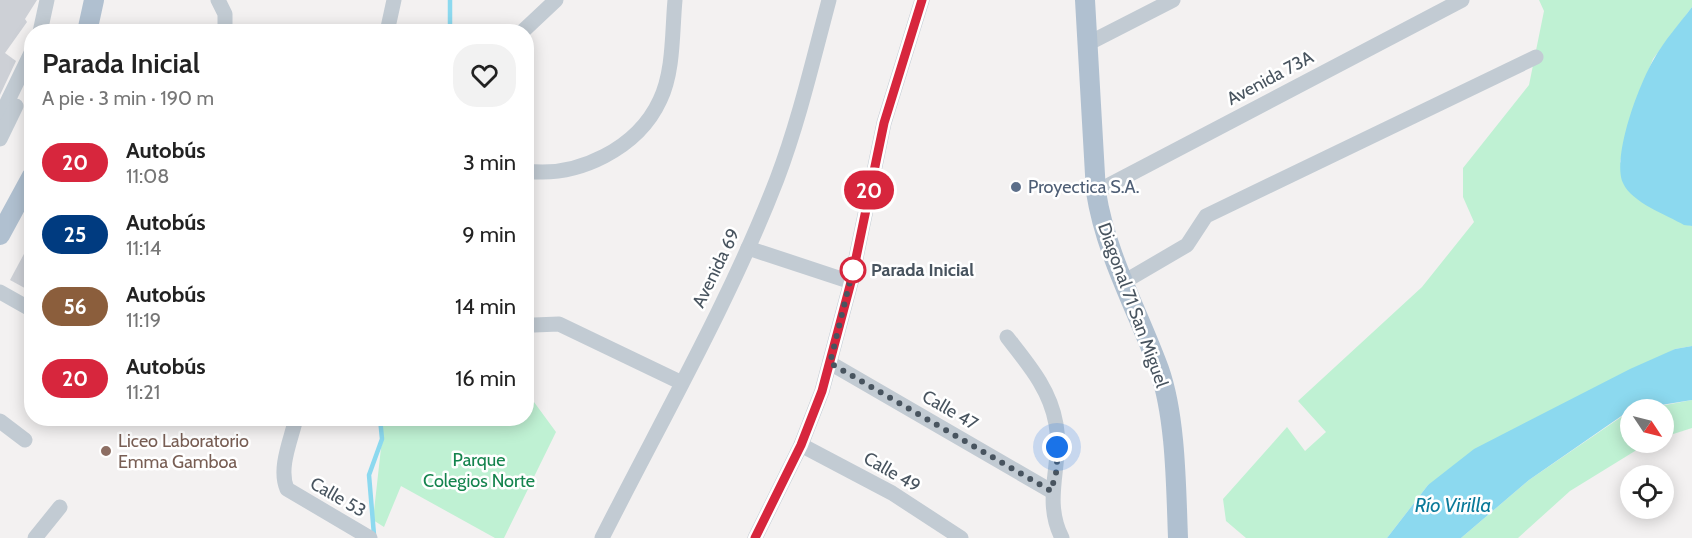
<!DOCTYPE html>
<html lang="es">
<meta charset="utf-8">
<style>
body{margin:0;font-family:Cabin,sans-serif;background:#f2f2f2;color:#222;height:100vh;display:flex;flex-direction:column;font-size:22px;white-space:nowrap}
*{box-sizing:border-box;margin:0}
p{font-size:20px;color:#767676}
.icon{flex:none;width:33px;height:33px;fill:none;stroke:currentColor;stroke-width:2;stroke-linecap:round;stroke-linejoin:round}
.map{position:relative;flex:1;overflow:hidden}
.side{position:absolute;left:24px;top:24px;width:510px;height:402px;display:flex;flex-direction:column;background:#fff;border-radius:24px;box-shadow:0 3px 15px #0003}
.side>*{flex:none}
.badge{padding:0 12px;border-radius:20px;font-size:21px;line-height:39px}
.needle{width:39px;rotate:125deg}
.controls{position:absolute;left:1620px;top:399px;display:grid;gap:12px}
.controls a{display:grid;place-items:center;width:54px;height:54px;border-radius:50%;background:#fff;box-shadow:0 3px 15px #0003;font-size:30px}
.you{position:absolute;width:30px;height:30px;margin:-15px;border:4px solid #fff;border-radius:50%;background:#1a73e8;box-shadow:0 0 0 9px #1a73e833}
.map>.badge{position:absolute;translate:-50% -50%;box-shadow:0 0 0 3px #fff}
.round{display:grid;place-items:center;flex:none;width:63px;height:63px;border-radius:24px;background:#f2f2f2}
.summary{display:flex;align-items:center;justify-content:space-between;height:102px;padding:0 18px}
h1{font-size:28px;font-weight:600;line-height:45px}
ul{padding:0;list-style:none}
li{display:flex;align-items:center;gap:18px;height:72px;padding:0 18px}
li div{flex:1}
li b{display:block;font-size:22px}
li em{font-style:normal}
li .badge{min-width:66px;font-weight:700;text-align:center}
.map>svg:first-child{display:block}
.green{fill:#bff1d3}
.water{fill:#8cd9ef}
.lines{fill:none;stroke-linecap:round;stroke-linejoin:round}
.stream{stroke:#8cd9ef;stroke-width:4.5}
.building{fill:#cdd0d6}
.minor{stroke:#c2cbd3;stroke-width:15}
.major{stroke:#b0c0d0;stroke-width:20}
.line-casing{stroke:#fff;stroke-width:14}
.line{stroke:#d7263d;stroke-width:9}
.walk{stroke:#48545f;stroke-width:6;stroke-dasharray:0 10.8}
.service-dot{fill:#5c6f8a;stroke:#fff;stroke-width:2}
.stop-dot{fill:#fff;stroke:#d7263d;stroke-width:3}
.education-dot{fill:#8d6e63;stroke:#fff;stroke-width:2}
.labels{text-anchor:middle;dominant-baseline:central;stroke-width:5;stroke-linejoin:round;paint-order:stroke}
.street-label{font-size:18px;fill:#48545f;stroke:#fff}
.service-label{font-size:18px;fill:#4e5e75;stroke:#fff;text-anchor:start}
.stop-label{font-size:18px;font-weight:bold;fill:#48545f;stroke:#fff;text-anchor:start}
.education-label{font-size:18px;fill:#785e54;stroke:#fff;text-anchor:start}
.park-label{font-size:18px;fill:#15844e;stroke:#fff}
.water-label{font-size:20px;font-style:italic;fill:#0a7a9a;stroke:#fff}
</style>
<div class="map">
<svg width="1692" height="538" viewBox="0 0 1692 538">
<rect width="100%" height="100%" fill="#f3f1f1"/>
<!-- green -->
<g class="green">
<path d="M 1539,0 L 1692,0 L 1692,7 L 1653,59 L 1637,99 L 1620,162 L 1684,224 L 1692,226 L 1692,346 L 1675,349 L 1428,485 L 1387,538 L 1246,538 L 1226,521 L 1223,499 L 1287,427 L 1305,451 L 1326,432 L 1298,401 L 1422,287 L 1474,222 L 1463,197 L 1463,168 L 1529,85 L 1544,11 Z"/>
<path d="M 527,397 L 534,402 L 556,432 L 504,538 L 495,538 L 401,486 L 384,527 L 373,520 L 382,439 L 381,419 L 526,418 Z"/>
<path d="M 1692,400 L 1692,428 L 1664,437 L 1664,410 L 1639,410 Z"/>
<path d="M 1630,411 L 1630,442 L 1648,443 L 1570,491 L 1518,538 L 1461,538 L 1529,480 Z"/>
</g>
<!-- water -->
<g class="water">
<path d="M 1692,7 L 1692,226 L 1684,225 C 1667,215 1632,203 1623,183 C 1612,156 1639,84 1654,59 C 1664,41 1679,24 1692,7 Z"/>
<path d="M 1692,346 L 1692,400 L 1630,410 L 1529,480 L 1461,538 L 1387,538 L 1428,485 L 1474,449 L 1630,369 L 1675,349 Z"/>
</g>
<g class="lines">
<!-- stream -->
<g class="stream">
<path d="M 450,32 L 450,0"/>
<path d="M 374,535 L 369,475 L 382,439 L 380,418"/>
</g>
</g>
<!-- building -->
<g class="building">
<path d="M 0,0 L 37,0 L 25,19 L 27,22 L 5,53 L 16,61 L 0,95 Z"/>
<path d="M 32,239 L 32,292 L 10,280 Z"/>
</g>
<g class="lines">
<!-- minor -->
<g class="minor">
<path d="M 218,0 L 225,14 L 225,32"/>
<path d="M 40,32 L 47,0"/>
<path d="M 387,32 L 394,0"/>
<path d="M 522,32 L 556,0"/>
<path d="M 1089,43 L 1173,0"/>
<path d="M 0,117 L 32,51"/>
<path d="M 0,139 L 16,106"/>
<path d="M 526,171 C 578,178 638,148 660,100 C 674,71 672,31 675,0"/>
<path d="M 1096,192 L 1462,0"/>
<path d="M 748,248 L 851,282"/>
<path d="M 1122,283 L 1187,245 L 1206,216 L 1536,57"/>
<path d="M 0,292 L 32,310"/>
<path d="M 534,325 L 559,324 L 680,382"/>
<path d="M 1007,337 C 1028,364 1050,389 1056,424 C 1063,464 1042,499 1062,538"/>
<path d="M 830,363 L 1051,491"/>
<path d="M 296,418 C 291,440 278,468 287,489 L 370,538"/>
<path d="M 0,421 L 25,440"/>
<path d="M 801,445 L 892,493 L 961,538"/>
<path d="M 35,538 L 60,507"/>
<path d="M 602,538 C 661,421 730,301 777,179 C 799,121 813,60 829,0"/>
<path d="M 755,538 L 801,445 L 822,391 L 851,282 L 884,123 L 922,0"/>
</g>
<!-- major -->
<g class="major">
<path d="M 1085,0 L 1096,192 C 1106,255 1137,309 1159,369 C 1176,417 1176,487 1178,538"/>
<path d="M 87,32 L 94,0"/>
<path d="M 0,235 L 32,176"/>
</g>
</g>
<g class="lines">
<defs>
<path id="line" d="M 755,538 L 801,445 L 822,391 L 851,282 L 884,123 L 922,0"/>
</defs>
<!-- line casing -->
<use href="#line" class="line-casing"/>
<!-- line -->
<use href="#line" class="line"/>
<!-- walk -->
<path class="walk" d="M 853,270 L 855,261 L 830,363 L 1051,491 L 1057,469 L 1057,447"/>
</g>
<!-- markers -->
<circle class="service-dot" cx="1016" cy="187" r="6"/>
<circle class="stop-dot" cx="853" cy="270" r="12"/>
<circle class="education-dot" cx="106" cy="451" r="6"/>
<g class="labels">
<!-- street labels -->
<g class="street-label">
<text transform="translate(1270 78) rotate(-28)">Avenida 73A</text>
<text transform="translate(716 268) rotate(-64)">Avenida 69</text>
<text transform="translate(1133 305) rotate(70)">Diagonal 71 San Miguel</text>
<text transform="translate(950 410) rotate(30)">Calle 47</text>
<text transform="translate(892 472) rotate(30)">Calle 49</text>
<text transform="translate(338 497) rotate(30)">Calle 53</text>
</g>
<!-- service labels -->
<g class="service-label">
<text x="1028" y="187">Proyectica S.A.</text>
</g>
<!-- stop labels -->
<g class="stop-label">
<text x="871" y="270">Parada Inicial</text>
</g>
<!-- education labels -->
<g class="education-label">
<text x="118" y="441">Liceo Laboratorio<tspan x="118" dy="21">Emma Gamboa</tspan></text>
</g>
<!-- park labels -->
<g class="park-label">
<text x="479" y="460">Parque<tspan x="479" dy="21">Colegios Norte</tspan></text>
</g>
<!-- water labels -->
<g class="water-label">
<text x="1453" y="505">Río Virilla</text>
</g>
</g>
</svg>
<div class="controls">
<a><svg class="needle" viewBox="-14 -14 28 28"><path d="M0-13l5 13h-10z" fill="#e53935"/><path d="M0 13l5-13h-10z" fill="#767676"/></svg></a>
<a><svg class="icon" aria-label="locate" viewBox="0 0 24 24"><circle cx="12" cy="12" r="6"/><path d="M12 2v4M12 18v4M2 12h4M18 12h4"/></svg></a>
</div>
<div class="you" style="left:1057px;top:447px"></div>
<b class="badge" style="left:869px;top:190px;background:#d7263d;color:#fff">20</b>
<section class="side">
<div class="summary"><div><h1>Parada Inicial</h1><p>A pie · 3 min · 190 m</p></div><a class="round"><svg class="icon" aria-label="heart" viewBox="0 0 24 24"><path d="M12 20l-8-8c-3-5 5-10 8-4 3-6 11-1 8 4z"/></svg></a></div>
<ul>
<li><span class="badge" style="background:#d7263d;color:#fff">20</span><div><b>Autobús</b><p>11:08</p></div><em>3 min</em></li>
<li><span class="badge" style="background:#003b80;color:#fff">25</span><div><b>Autobús</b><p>11:14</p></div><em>9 min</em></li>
<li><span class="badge" style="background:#8b5e3c;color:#fff">56</span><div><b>Autobús</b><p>11:19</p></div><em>14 min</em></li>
<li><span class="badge" style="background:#d7263d;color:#fff">20</span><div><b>Autobús</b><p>11:21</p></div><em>16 min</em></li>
</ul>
</section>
</div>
